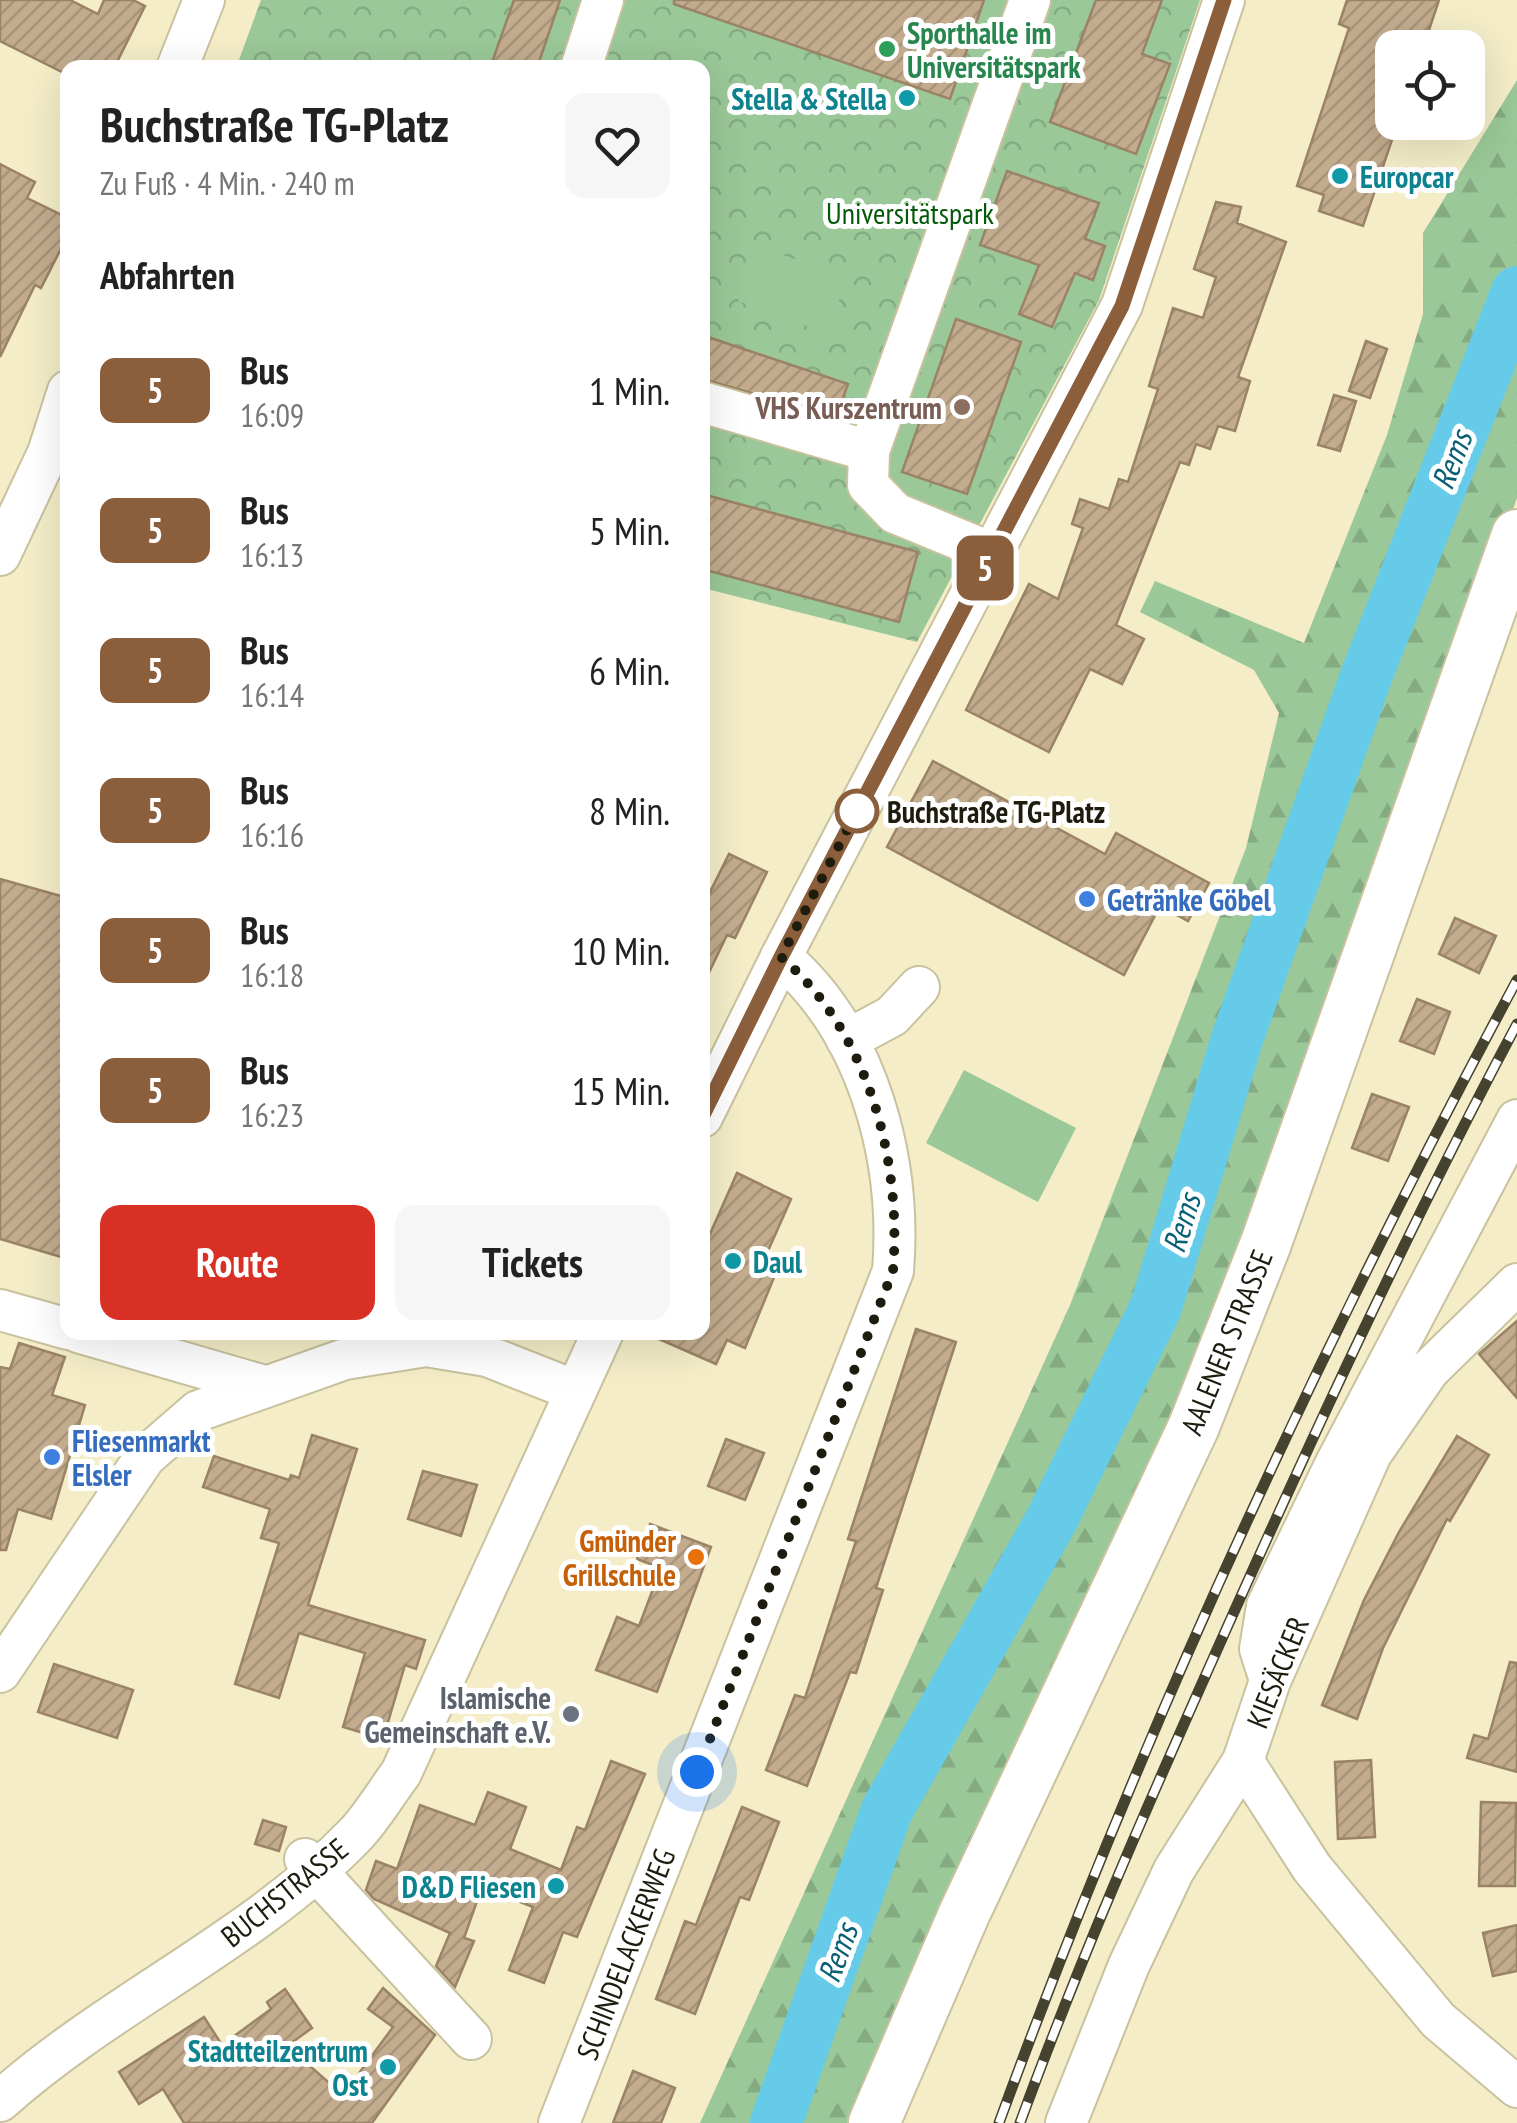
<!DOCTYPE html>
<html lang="de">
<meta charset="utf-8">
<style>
body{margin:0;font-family:"PT Sans Narrow",sans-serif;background:#f6f6f6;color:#222;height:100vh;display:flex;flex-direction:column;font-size:38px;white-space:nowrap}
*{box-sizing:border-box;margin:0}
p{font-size:32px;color:#767676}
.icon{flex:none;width:55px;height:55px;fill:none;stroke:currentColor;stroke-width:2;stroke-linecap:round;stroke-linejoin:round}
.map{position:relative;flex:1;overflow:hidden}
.panel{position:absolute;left:60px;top:60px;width:650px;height:1280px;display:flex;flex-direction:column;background:#fff;border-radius:20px;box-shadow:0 10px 40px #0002}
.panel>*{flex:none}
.badge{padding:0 20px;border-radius:15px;font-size:35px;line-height:65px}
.tools{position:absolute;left:1375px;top:30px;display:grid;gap:20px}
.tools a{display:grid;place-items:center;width:110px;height:110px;border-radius:20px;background:#fff;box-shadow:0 10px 40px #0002;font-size:50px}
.you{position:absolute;width:50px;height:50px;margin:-25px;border:8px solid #fff;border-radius:50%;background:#1a73e8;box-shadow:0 0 0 15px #1a73e833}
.map>.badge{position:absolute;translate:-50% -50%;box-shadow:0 0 0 5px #fff}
h2{padding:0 40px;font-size:38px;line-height:90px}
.round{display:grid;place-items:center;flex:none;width:105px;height:105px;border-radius:20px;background:#f6f6f6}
.overview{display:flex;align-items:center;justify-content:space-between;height:170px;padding:0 40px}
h1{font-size:48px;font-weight:600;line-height:75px}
.cta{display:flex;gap:20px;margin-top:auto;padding:20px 40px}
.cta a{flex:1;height:115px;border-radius:20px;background:#d93025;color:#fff;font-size:40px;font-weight:600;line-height:115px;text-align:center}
.cta a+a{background:#f6f6f6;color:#222}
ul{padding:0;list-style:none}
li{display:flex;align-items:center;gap:30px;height:140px;padding:0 40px}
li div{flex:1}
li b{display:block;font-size:38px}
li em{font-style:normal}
li .badge{min-width:110px;font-weight:700;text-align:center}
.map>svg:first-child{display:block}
.forest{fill:url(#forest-firs)}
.park{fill:url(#park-crowns)}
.garden{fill:#9bc898}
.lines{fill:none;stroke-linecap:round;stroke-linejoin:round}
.river{stroke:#65cbe9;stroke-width:52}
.building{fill:url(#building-hatch);stroke:#9a8366;stroke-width:2.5}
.minor-casing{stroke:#c9c29e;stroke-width:44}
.major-casing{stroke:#c9c29e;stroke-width:54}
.minor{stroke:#fff;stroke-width:40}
.major{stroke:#fff;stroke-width:50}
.rail-casing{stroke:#454230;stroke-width:11}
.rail{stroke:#fff;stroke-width:8;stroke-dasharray:22;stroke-linecap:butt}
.line-casing{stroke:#fff;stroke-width:22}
.line{stroke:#8b5e3c;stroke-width:15}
.walk{stroke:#1e1c0e;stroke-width:10;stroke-dasharray:0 18}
.leisure-dot{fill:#2e9e5b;stroke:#fff;stroke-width:4}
.culture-dot{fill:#0f9aa8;stroke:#fff;stroke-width:4}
.education-dot{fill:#8d6e63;stroke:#fff;stroke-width:4}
.stop-dot{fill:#fff;stroke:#8b5e3c;stroke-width:5}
.shop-dot{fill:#3f7fe0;stroke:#fff;stroke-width:4}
.food-dot{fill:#e8710a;stroke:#fff;stroke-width:4}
.worship-dot{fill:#6b7280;stroke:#fff;stroke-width:4}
.labels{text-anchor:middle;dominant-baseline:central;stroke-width:10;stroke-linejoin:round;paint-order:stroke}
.leisure-label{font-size:30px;font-weight:bold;fill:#27864d;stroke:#fff;text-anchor:start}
.culture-label{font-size:30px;font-weight:bold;fill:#0d838f;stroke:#fff;text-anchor:end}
.park-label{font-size:30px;fill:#025a08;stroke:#fff}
.education-label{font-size:30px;font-weight:bold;fill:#785e54;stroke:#fff;text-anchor:end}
.stop-label{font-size:30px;font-weight:bold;fill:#1e1c0e;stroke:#fff;text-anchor:start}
.shop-label{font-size:30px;font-weight:bold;fill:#366cbe;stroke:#fff;text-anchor:start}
.street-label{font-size:30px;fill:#1e1c0e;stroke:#fff}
.food-label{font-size:30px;font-weight:bold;fill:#c56008;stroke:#fff;text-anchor:end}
.worship-label{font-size:30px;font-weight:bold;fill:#5b616d;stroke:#fff;text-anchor:end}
.water-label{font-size:32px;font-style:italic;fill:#096075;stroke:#fff}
</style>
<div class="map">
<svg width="1517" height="2123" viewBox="0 0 1517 2123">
<defs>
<pattern id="forest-firs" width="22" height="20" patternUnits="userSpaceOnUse" patternTransform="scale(2.5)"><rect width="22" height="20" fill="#9bc898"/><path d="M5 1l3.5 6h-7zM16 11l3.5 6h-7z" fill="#85ab82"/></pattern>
<pattern id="park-crowns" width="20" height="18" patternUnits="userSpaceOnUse" patternTransform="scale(2.5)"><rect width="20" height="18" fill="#9bc898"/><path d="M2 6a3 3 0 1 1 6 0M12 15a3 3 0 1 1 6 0" fill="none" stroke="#85ab82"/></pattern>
<pattern id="building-hatch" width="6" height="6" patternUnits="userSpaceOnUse" patternTransform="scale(2.5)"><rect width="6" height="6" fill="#c3ac8e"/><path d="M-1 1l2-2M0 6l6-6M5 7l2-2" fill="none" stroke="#a79379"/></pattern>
</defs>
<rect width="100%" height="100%" fill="#f4edc8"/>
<!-- forest -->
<path class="forest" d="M 1517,80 L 1517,498 L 1248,1257 L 854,2123 L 700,2123 L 1070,1305 L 1246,848 L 1279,713 L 1254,670 L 1140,612 L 1155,581 L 1304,643 L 1387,435 L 1423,314 L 1423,233 Z"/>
<!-- park -->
<path class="park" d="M 261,0 L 1200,0 L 1099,300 L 917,642 L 703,588 L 702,68 L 236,68 Z"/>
<!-- garden -->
<g class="garden">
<path d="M 758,246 L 847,278 L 827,333 L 738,301 Z"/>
<path d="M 964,1070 L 1076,1128 L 1038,1202 L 926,1143 Z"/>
</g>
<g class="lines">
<!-- river -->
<path class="river" d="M 776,2123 L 887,1810 L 1052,1519 L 1156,1307 L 1237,1039 L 1367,674 L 1517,292"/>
</g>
<!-- building -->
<g class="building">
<path d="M 0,0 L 70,0 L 98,14 L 104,0 L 133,0 L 145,6 L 114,68 L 68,68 L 68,75 L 0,41 Z"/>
<path d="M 514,0 L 560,0 L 537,68 L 490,68 Z"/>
<path d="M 674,0 L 984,0 L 950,99 L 674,4 Z"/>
<path d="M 1096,0 L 1162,0 L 1142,54 L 1170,64 L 1136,154 L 1050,122 Z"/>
<path d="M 1347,0 L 1439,0 L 1423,48 L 1392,48 L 1392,122 L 1398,122 L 1363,226 L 1319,211 L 1324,195 L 1297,186 L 1349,28 L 1339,24 Z"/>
<path d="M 0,164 L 35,182 L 27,198 L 68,218 L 68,235 L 41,288 L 35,285 L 0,357 Z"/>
<path d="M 1007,171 L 1099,203 L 1085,239 L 1105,246 L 1093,280 L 1075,273 L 1052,327 L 1019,314 L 1039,265 L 980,245 Z"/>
<path d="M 1216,202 L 1241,207 L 1237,223 L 1286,242 L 1238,377 L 1250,381 L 1235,431 L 1218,426 L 1210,449 L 1196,444 L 1189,465 L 1180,462 L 1116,625 L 1144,639 L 1122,684 L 1090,669 L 1049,752 L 966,710 L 1029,584 L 1058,599 L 1083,528 L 1072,524 L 1080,499 L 1109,509 L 1119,479 L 1128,482 L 1158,389 L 1149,386 L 1173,308 L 1203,318 L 1216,277 L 1194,269 Z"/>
<path d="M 956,319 L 1021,342 L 967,494 L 902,472 Z"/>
<path d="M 702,335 L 848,384 L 836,417 L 702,379 Z"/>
<path d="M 1366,341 L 1387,349 L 1370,398 L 1349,391 Z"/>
<path d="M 1334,395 L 1356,401 L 1340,451 L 1318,445 Z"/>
<path d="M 702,494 L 918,552 L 899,622 L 702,569 Z"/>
<path d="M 933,761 L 1105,854 L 1116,833 L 1209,883 L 1188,921 L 1160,906 L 1124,975 L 887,847 Z"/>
<path d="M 729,854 L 767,872 L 735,938 L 727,935 L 702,987 L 702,908 Z"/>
<path d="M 0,879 L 68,898 L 68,1259 L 0,1239 Z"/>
<path d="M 1455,918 L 1496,936 L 1479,973 L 1439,954 Z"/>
<path d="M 1417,999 L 1450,1012 L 1434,1054 L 1400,1041 Z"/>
<path d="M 1372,1094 L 1409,1107 L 1388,1161 L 1352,1148 Z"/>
<path d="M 737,1173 L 791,1199 L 760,1269 L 775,1275 L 745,1348 L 727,1340 L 716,1364 L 643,1332 L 702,1332 L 702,1252 Z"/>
<path d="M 1517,1321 L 1517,1398 L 1479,1354 Z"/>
<path d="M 916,1329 L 956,1342 L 876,1588 L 883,1590 L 856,1673 L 850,1672 L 807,1786 L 766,1770 L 795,1695 L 805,1698 L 856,1541 L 848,1539 Z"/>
<path d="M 19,1343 L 65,1357 L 52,1395 L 85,1405 L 51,1519 L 18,1509 L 6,1550 L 0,1550 L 0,1367 L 10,1369 Z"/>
<path d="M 312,1435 L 357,1449 L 308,1605 L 425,1640 L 416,1669 L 405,1665 L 383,1739 L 343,1727 L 365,1653 L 299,1633 L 279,1698 L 235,1684 L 279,1543 L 261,1538 L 270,1509 L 203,1487 L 214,1456 L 289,1480 L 291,1475 L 299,1478 Z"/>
<path d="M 1457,1436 L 1489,1455 L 1450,1521 L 1447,1519 L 1383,1648 L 1357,1719 L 1322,1705 L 1364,1600 L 1399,1532 Z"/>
<path d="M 726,1439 L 764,1453 L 745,1500 L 708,1486 Z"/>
<path d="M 423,1471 L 477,1485 L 461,1536 L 408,1519 Z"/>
<path d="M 650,1524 L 711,1547 L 657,1692 L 596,1670 L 617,1617 L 639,1626 L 661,1568 L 637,1559 Z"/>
<path d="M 1510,1662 L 1517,1663 L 1517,1772 L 1467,1758 L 1474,1735 L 1488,1739 Z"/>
<path d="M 54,1664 L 133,1690 L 117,1738 L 38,1712 Z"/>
<path d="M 1371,1760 L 1375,1837 L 1338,1839 L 1335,1762 Z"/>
<path d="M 611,1761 L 645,1774 L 577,1937 L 563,1932 L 544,1983 L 509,1970 L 533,1907 L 482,1887 L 464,1938 L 474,1941 L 455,1987 L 436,1966 L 450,1933 L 374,1899 L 366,1890 L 376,1861 L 397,1869 L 420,1805 L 475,1825 L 488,1792 L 526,1807 L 510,1849 L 561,1870 L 577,1827 L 585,1830 Z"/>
<path d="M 1481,1802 L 1516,1803 L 1515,1886 L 1479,1886 Z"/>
<path d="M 742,1807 L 779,1822 L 749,1900 L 740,1897 L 695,2014 L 656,1999 L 685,1921 L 696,1925 Z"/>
<path d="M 263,1820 L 286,1827 L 279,1851 L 255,1844 Z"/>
<path d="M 1517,1925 L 1517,1971 L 1493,1976 L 1483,1933 Z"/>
<path d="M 383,1988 L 435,2035 L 372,2123 L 184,2123 L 163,2089 L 139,2104 L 119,2072 L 204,2017 L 222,2045 L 271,2009 L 267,2002 L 285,1989 L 312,2028 L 287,2046 L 343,2095 L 393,2027 L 368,2009 Z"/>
<path d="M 633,2071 L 675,2088 L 661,2123 L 613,2123 Z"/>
</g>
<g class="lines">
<defs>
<g id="minor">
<path d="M 177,68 L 204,0"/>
<path d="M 581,68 L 603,0"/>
<path d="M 702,402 L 869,451"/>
<path d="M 992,553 L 895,513 L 868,485 L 869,451 L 1030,0"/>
<path d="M 0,555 L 48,453 L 68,391"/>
<path d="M 847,1040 L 892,1016 L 919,987"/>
<path d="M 702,1117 L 781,957 L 1122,305 L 1224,0"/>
<path d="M 0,1310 L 68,1329"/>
<path d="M 78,1332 L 261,1385"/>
<path d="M 0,1672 L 145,1457 L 198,1411 L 345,1359 L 426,1346 L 487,1356 L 576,1391"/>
<path d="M 1269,1677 L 1260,1649 L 1267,1606 L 1336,1463 L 1517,1120"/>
<path d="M 1243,1761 L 1312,1868 L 1438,2020 L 1517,2087"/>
<path d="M 305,1859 L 471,2039"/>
<path d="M 0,2101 C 111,2002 251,1942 355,1835 C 372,1817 386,1793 401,1773 L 603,1332"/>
<path d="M 559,2123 L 893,1271 C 902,1159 868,1031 781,957"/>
<path d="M 1066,2123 L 1129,1965 L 1174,1870 L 1243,1761 L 1270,1681 L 1371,1454 L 1429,1370 L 1517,1284"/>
</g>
<path id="major" d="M 874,2123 L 964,1914 L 1194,1426 L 1266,1243 L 1517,535"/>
</defs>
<!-- minor casing -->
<use href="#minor" class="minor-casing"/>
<!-- major casing -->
<use href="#major" class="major-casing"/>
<!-- minor -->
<use href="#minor" class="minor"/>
<!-- major -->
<use href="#major" class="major"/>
<defs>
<g id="rail">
<path d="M 999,2123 C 1142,1731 1319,1348 1517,980"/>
<path d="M 1020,2123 C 1077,1967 1144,1813 1212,1661 C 1308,1446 1406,1232 1517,1024"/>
</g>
</defs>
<!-- rail casing -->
<use href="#rail" class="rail-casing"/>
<!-- rail -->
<use href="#rail" class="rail"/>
</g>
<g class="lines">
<defs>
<path id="line" d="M 702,1117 L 781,957 L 1122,306 L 1224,0"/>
</defs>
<!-- line casing -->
<use href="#line" class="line-casing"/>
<!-- line -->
<use href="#line" class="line"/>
<!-- walk -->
<path class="walk" d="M 697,1772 L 893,1271 C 902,1159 868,1031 781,957 L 857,811"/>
</g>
<!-- markers -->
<circle class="leisure-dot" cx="887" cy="49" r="10"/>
<g class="culture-dot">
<circle cx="907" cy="98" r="10"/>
<circle cx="1340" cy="176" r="10"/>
<circle cx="733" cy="1261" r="10"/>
<circle cx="556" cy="1886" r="10"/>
<circle cx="388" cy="2067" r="10"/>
</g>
<circle class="education-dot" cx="962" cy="407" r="10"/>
<circle class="stop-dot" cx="857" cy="811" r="20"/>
<g class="shop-dot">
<circle cx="1087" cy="899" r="10"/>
<circle cx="52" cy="1457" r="10"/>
</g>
<circle class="food-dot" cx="696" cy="1557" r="10"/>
<circle class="worship-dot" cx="571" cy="1714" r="10"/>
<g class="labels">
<!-- leisure labels -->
<g class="leisure-label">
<text x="907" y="32">Sporthalle im<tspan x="907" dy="34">Universitätspark</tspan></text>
</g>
<!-- culture labels -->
<g class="culture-label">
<text x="887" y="98">Stella &amp; Stella</text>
<text x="1360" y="176" text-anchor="start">Europcar</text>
<text x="753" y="1261" text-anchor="start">Daul</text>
<text x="536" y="1886">D&amp;D Fliesen</text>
<text x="368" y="2050">Stadtteilzentrum<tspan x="368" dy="34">Ost</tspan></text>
</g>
<!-- park labels -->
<g class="park-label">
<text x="910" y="212">Universitätspark</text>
</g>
<!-- education labels -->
<g class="education-label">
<text x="942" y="407">VHS Kurszentrum</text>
</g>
<!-- stop labels -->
<g class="stop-label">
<text x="887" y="811">Buchstraße TG-Platz</text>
</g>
<!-- shop labels -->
<g class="shop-label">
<text x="1107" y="899">Getränke Göbel</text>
<text x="72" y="1440">Fliesenmarkt<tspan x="72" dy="34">Elsler</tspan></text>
</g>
<!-- street labels -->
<g class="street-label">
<text transform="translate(1226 1342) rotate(-68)">AALENER STRASSE</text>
<text transform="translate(1277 1672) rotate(-68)">KIESÄCKER</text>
<text transform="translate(284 1892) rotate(-39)">BUCHSTRASSE</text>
<text transform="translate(625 1954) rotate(-69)">SCHINDELACKERWEG</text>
</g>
<!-- food labels -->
<g class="food-label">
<text x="676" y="1540">Gmünder<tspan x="676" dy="34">Grillschule</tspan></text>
</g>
<!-- worship labels -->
<g class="worship-label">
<text x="551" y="1697">Islamische<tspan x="551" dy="34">Gemeinschaft e.V.</tspan></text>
</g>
<!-- water labels -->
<g class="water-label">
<text transform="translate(1451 460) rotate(-69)">Rems</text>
<text transform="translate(1181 1223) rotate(-73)">Rems</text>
<text transform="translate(837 1953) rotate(-70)">Rems</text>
</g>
</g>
</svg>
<div class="tools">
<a><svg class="icon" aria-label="locate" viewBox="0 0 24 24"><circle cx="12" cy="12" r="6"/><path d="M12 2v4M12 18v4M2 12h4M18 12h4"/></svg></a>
</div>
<div class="you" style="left:697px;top:1772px"></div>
<b class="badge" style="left:985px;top:568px;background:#8b5e3c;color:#fff">5</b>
<section class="panel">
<div class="overview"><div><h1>Buchstraße TG-Platz</h1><p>Zu Fuß · 4 Min. · 240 m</p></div><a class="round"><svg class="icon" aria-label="heart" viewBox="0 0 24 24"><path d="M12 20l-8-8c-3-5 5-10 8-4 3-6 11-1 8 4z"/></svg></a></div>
<h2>Abfahrten</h2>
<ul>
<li><span class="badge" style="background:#8b5e3c;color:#fff">5</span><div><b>Bus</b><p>16:09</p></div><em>1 Min.</em></li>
<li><span class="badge" style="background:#8b5e3c;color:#fff">5</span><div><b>Bus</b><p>16:13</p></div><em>5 Min.</em></li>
<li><span class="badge" style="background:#8b5e3c;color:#fff">5</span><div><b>Bus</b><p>16:14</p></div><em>6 Min.</em></li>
<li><span class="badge" style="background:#8b5e3c;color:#fff">5</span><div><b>Bus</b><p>16:16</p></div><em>8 Min.</em></li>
<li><span class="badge" style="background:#8b5e3c;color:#fff">5</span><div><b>Bus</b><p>16:18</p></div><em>10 Min.</em></li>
<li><span class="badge" style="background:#8b5e3c;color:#fff">5</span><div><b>Bus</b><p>16:23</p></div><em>15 Min.</em></li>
</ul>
<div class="cta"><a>Route</a><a>Tickets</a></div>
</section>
</div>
